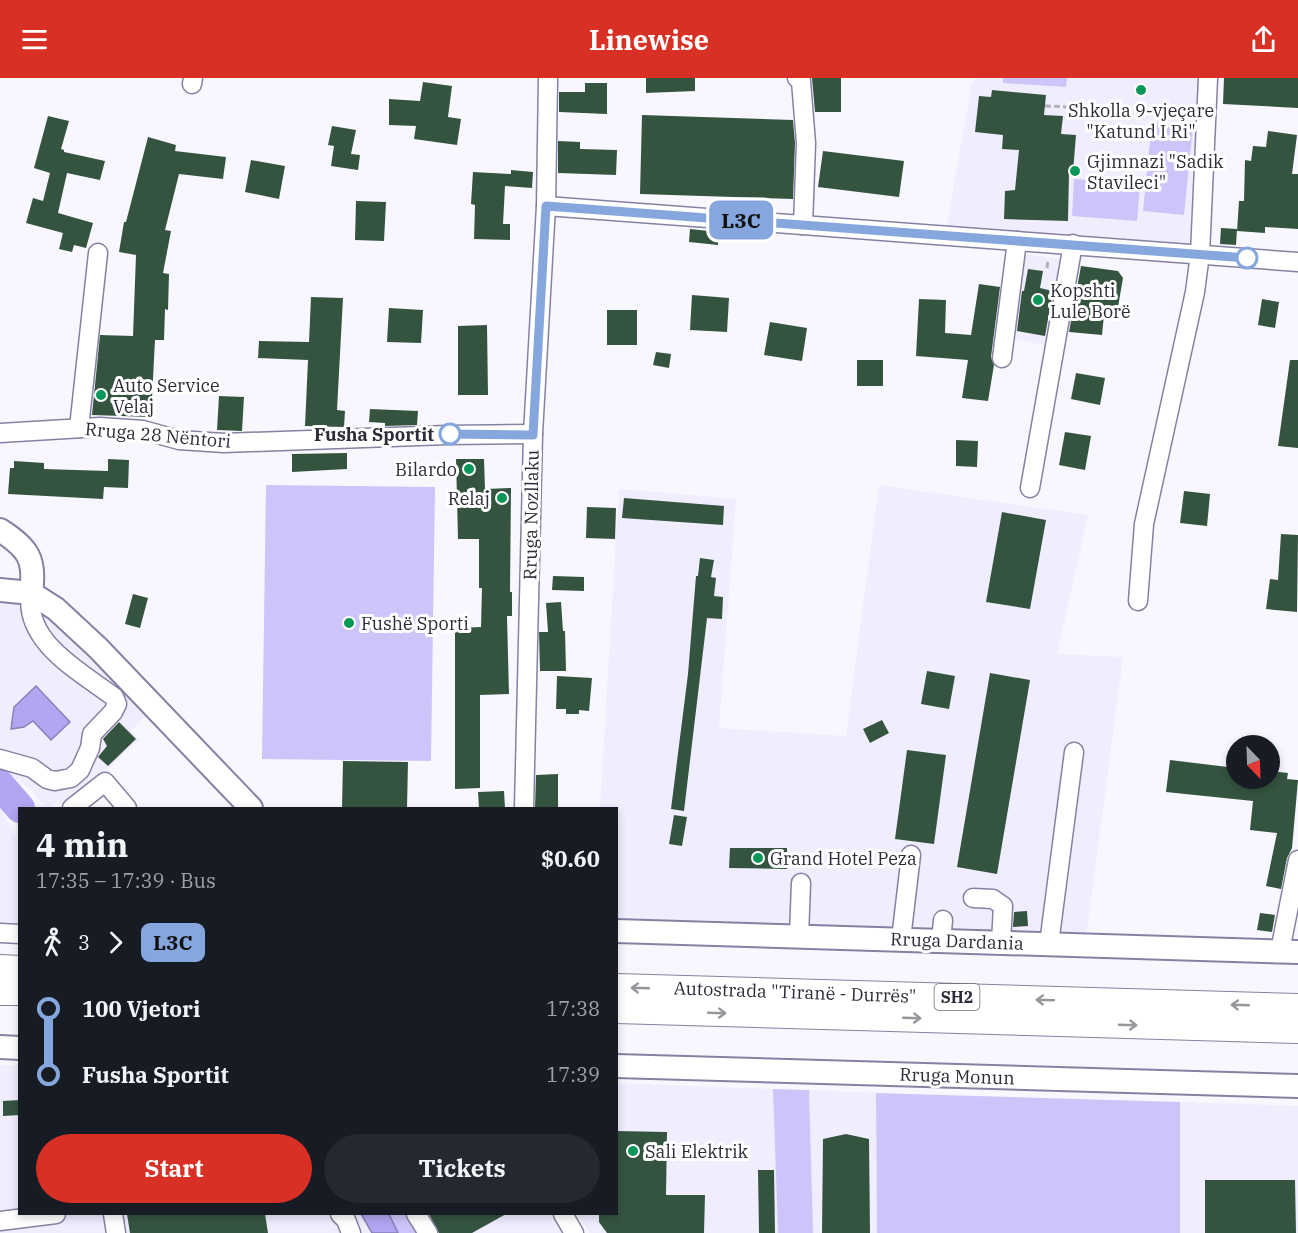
<!DOCTYPE html>
<meta charset="utf-8">
<style>
body{margin:0;font-family:"IBM Plex Serif",serif;background:#242831;color:#f1f3f6;height:100vh;display:flex;flex-direction:column;font-size:22px;white-space:nowrap}
*{box-sizing:border-box;margin:0}
p{font-size:20px;color:#9ea1a6}
.icon{flex:none;width:33px;height:33px;fill:none;stroke:currentColor;stroke-width:2;stroke-linecap:round;stroke-linejoin:round}
.map{position:relative;flex:1;overflow:hidden}
.details{position:absolute;left:18px;top:729px;width:600px;height:408px;display:flex;flex-direction:column;background:#171b24;border-radius:0px;box-shadow:0 3px 9px #0003}
.details>*{flex:none}
.badge{padding:0 12px;border-radius:9px;font-size:21px;line-height:39px}
.needle{width:39px;rotate:157deg}
.tools{position:absolute;left:1226px;top:657px;display:grid;gap:12px}
.tools a{display:grid;place-items:center;width:54px;height:54px;border-radius:50%;background:#171b24;box-shadow:0 3px 9px #0003;font-size:30px}
.map>.badge{position:absolute;translate:-50% -50%;box-shadow:0 0 0 3px #fff}
.legs{display:flex;align-items:center;gap:9px;height:66px;padding:0 18px;font-size:20px}
.legs p{margin-inline-start:auto}
.headline{display:flex;align-items:center;justify-content:space-between;height:102px;padding:0 18px}
h1{font-size:33px;font-weight:700;line-height:45px}
.action{display:flex;gap:12px;margin-top:auto;padding:12px 18px}
.action a{flex:1;height:69px;border-radius:36px;background:#d93025;color:#fff;font-size:24px;font-weight:700;line-height:69px;text-align:center}
.action a+a{background:#242831;color:#f1f3f6}
ul{padding:0 18px;list-style:none}
li{display:flex;align-items:center;gap:21px;height:66px;font-size:22px}
li i{display:grid;place-items:center;width:9px;height:100%;margin:0 8px;background:currentColor}
li i::after{content:'';width:15px;height:15px;margin:-8px;border:4px solid;border-radius:50%;background:#171b24}
li p{margin-inline-start:auto}
li:first-child i{background:linear-gradient(#0000 50%,currentColor 0)}
li:last-child i{background:linear-gradient(currentColor 50%,#0000 0)}
header{display:flex;justify-content:space-between;align-items:center;height:78px;padding:0 18px;background:#d93025;color:#fff;font-size:27px;font-weight:700}
.map>svg:first-child{display:block}
.built{fill:#f0edff}
.green{fill:#cdc4f9}
.water{fill:#b3a5f1;stroke:#8b81ba;stroke-width:1.5}
.lines{fill:none;stroke-linecap:round;stroke-linejoin:round}
.river{stroke:#b3a5f1;stroke-width:30}
.building{fill:#355440}
.minor-casing{stroke:#8681a2;stroke-width:21}
.major-casing{stroke:#8681a2;stroke-width:26}
.highway-casing{stroke:#8681a2;stroke-width:28}
.path{stroke:#b1b0ba;stroke-width:3;stroke-dasharray:6 3;stroke-linecap:butt}
.minor{stroke:#fff;stroke-width:18}
.major{stroke:#fff;stroke-width:22}
.highway{stroke:#fff;stroke-width:26}
.oneway{stroke:#96969c}
.line-1-casing{stroke:#fff;stroke-width:14}
.line-1{stroke:#85a7dd;stroke-width:9}
.poi-dot{fill:#099758;stroke:#fff;stroke-width:2}
.stop-1-dot{fill:#fff;stroke:#85a7dd;stroke-width:3}
.labels{text-anchor:middle;dominant-baseline:central;stroke-width:6;stroke-linejoin:round;paint-order:stroke}
.shield{fill:#fff;stroke:#6d6b75;stroke-width:1.5}
.shield-label{font-size:16px;font-weight:bold;fill:#2e2c3a}
.poi-label{font-size:18px;fill:#2e2c3a;stroke:#fff;text-anchor:start}
.stop-label{font-size:18px;font-weight:bold;fill:#2e2c3a;stroke:#fff;text-anchor:end}
.street-label{font-size:18px;fill:#2e2c3a;stroke:#fff}
</style>
<header><svg class="icon" aria-label="menu" viewBox="0 0 24 24"><path d="M4 6h16M4 12h16M4 18h16"/></svg>Linewise<svg class="icon" aria-label="share" viewBox="0 0 24 24"><path d="M12 15V3M7 8l5-5 5 5M5 13v7h14v-7"/></svg></header>
<div class="map">
<svg width="1298" height="1155" viewBox="0 0 1298 1155">
<rect width="100%" height="100%" fill="#f8f7ff"/>
<!-- built -->
<g class="built">
<path d="M 976,0 L 1198,0 L 1189,166 L 946,151 L 972,5 Z"/>
<path d="M 1025,176 L 1065,182 L 1051,268 L 1011,261 Z"/>
<path d="M 879,407 L 1088,437 L 1057,576 L 1123,579 L 1085,867 L 617,853 L 616,730 L 600,730 L 619,411 L 736,421 L 719,650 L 846,658 Z"/>
<path d="M 6,521 L 43,530 L 150,632 L 130,654 L 139,662 L 66,730 L 57,723 L 49,730 L 46,730 L 29,710 L 11,697 L 0,692 L 0,522 Z"/>
<path d="M 0,730 L 19,765 L 19,850 L 0,850 Z"/>
<path d="M 0,987 L 19,988 L 20,1136 L 361,1136 L 372,1155 L 0,1155 Z"/>
<path d="M 617,1005 L 773,1011 L 778,1155 L 589,1155 L 577,1136 L 616,1136 Z"/>
<path d="M 809,1012 L 876,1015 L 877,1155 L 813,1155 Z"/>
<path d="M 1180,1024 L 1298,1028 L 1298,1155 L 1180,1155 Z"/>
<path d="M 408,1136 L 550,1136 L 562,1155 L 419,1155 Z"/>
</g>
<!-- green -->
<g class="green">
<path d="M 1003,0 L 1067,0 L 1066,9 L 1003,5 Z"/>
<path d="M 1152,44 L 1193,49 L 1184,137 L 1143,133 Z"/>
<path d="M 1074,101 L 1140,106 L 1137,143 L 1072,138 Z"/>
<path d="M 266,407 L 435,409 L 431,683 L 262,681 Z"/>
<path d="M 773,1011 L 809,1012 L 813,1155 L 778,1155 Z"/>
<path d="M 876,1015 L 1180,1024 L 1180,1155 L 877,1155 Z"/>
<path d="M 389,1136 L 408,1136 L 419,1155 L 398,1155 Z"/>
</g>
<!-- water -->
<g class="water">
<path d="M 36,608 L 70,644 L 51,662 L 33,643 L 24,649 L 11,651 L 14,629 Z"/>
<path d="M 361,1136 L 389,1136 L 398,1155 L 372,1155 Z"/>
</g>
<g class="lines">
<!-- river -->
<path class="river" d="M 0,707 L 20,730"/>
</g>
<!-- building -->
<g class="building">
<path d="M 646,0 L 695,0 L 695,13 L 646,15 Z"/>
<path d="M 812,0 L 841,0 L 841,34 L 815,34 Z"/>
<path d="M 1224,0 L 1298,0 L 1298,30 L 1223,26 Z"/>
<path d="M 423,4 L 452,8 L 448,39 L 461,41 L 457,67 L 414,61 L 416,48 L 389,47 L 389,21 L 420,23 Z"/>
<path d="M 585,5 L 607,5 L 607,36 L 559,34 L 559,14 L 585,14 Z"/>
<path d="M 992,12 L 1046,17 L 1044,37 L 1063,38 L 1061,56 L 1076,57 L 1073,94 L 1069,94 L 1068,143 L 1004,141 L 1005,113 L 1015,112 L 1019,72 L 1002,71 L 1003,57 L 975,54 L 979,18 L 991,19 Z"/>
<path d="M 642,37 L 793,42 L 795,65 L 793,121 L 640,116 Z"/>
<path d="M 48,38 L 69,43 L 61,71 L 64,72 L 64,74 L 105,83 L 100,102 L 67,95 L 58,135 L 93,145 L 86,170 L 74,167 L 72,174 L 59,171 L 63,155 L 26,145 L 33,120 L 43,123 L 50,95 L 34,90 Z"/>
<path d="M 332,48 L 356,52 L 351,76 L 360,77 L 358,92 L 331,88 L 334,68 L 328,67 Z"/>
<path d="M 1268,53 L 1297,57 L 1292,96 L 1298,96 L 1298,151 L 1265,149 L 1265,155 L 1237,153 L 1239,123 L 1244,123 L 1245,82 L 1251,83 L 1253,68 L 1266,69 Z"/>
<path d="M 148,59 L 176,67 L 175,73 L 226,79 L 223,101 L 179,96 L 165,152 L 171,153 L 163,195 L 169,196 L 168,232 L 165,231 L 164,262 L 155,262 L 151,339 L 92,337 L 100,257 L 133,258 L 136,177 L 119,174 L 124,144 L 126,144 Z"/>
<path d="M 558,63 L 580,64 L 580,71 L 617,72 L 616,97 L 558,95 Z"/>
<path d="M 823,73 L 904,83 L 899,119 L 818,109 Z"/>
<path d="M 251,82 L 285,88 L 279,121 L 245,114 Z"/>
<path d="M 511,92 L 533,94 L 532,110 L 505,108 L 503,146 L 510,146 L 510,162 L 474,161 L 475,127 L 471,126 L 473,94 L 511,96 Z"/>
<path d="M 356,123 L 386,124 L 384,163 L 355,162 Z"/>
<path d="M 1221,150 L 1237,151 L 1236,167 L 1220,166 Z"/>
<path d="M 690,151 L 719,154 L 718,167 L 689,164 Z"/>
<path d="M 1081,188 L 1118,193 L 1123,200 L 1118,229 L 1105,227 L 1102,257 L 1069,254 Z"/>
<path d="M 1028,191 L 1043,193 L 1040,210 L 1053,213 L 1045,258 L 1017,253 L 1022,213 L 1024,213 Z"/>
<path d="M 979,206 L 1000,209 L 991,279 L 994,287 L 988,323 L 962,320 L 968,282 L 916,278 L 919,221 L 946,222 L 945,255 L 971,257 Z"/>
<path d="M 692,217 L 729,220 L 727,254 L 690,252 Z"/>
<path d="M 311,219 L 343,220 L 337,332 L 345,333 L 344,349 L 305,348 L 308,282 L 258,280 L 259,263 L 309,264 Z"/>
<path d="M 1262,221 L 1279,224 L 1275,250 L 1258,247 Z"/>
<path d="M 389,230 L 423,232 L 421,265 L 387,264 Z"/>
<rect x="607" y="232" width="30" height="35"/>
<path d="M 770,244 L 807,250 L 802,283 L 764,277 Z"/>
<path d="M 487,247 L 488,317 L 458,317 L 458,248 Z"/>
<path d="M 656,274 L 671,276 L 669,290 L 653,287 Z"/>
<rect x="857" y="282" width="26" height="26"/>
<path d="M 1290,282 L 1298,282 L 1298,370 L 1278,368 Z"/>
<path d="M 1076,295 L 1105,300 L 1100,327 L 1071,321 Z"/>
<path d="M 219,318 L 244,319 L 242,353 L 217,352 Z"/>
<path d="M 370,331 L 418,333 L 417,347 L 385,348 L 385,345 L 369,344 Z"/>
<path d="M 1065,354 L 1091,358 L 1085,392 L 1059,387 Z"/>
<path d="M 956,362 L 978,363 L 977,389 L 956,388 Z"/>
<path d="M 347,375 L 347,391 L 292,394 L 292,376 Z"/>
<path d="M 108,381 L 129,382 L 128,410 L 104,409 L 103,421 L 8,416 L 10,390 L 14,390 L 14,383 L 44,385 L 44,391 L 108,393 Z"/>
<path d="M 456,381 L 484,381 L 485,411 L 511,410 L 510,514 L 512,514 L 512,538 L 507,538 L 509,616 L 480,617 L 480,710 L 455,711 L 455,550 L 481,549 L 482,510 L 479,510 L 479,461 L 458,461 Z"/>
<path d="M 1184,413 L 1210,416 L 1207,448 L 1180,445 Z"/>
<path d="M 624,420 L 724,428 L 723,447 L 622,440 Z"/>
<path d="M 587,429 L 616,430 L 615,461 L 586,460 Z"/>
<path d="M 1002,434 L 1046,442 L 1030,531 L 986,524 Z"/>
<path d="M 1281,456 L 1298,457 L 1297,534 L 1266,531 L 1270,501 L 1278,502 Z"/>
<path d="M 700,480 L 714,482 L 711,499 L 716,500 L 714,518 L 723,519 L 722,541 L 707,540 L 684,733 L 671,731 L 688,596 L 696,498 L 698,498 Z"/>
<path d="M 553,498 L 584,499 L 584,513 L 552,512 Z"/>
<path d="M 133,516 L 148,520 L 140,550 L 125,546 Z"/>
<path d="M 561,524 L 563,553 L 565,553 L 566,593 L 540,593 L 539,554 L 548,554 L 546,525 Z"/>
<path d="M 927,593 L 955,598 L 949,631 L 921,626 Z"/>
<path d="M 990,595 L 1030,602 L 997,796 L 957,789 Z"/>
<path d="M 557,598 L 592,600 L 589,633 L 579,632 L 579,636 L 566,636 L 566,631 L 556,631 Z"/>
<path d="M 882,642 L 889,655 L 870,665 L 863,651 Z"/>
<path d="M 119,644 L 136,661 L 108,688 L 98,679 L 107,668 L 103,661 Z"/>
<path d="M 907,672 L 946,677 L 934,766 L 895,761 Z"/>
<path d="M 1170,682 L 1236,690 L 1236,700 L 1269,700 L 1269,693 L 1288,695 L 1287,701 L 1298,702 L 1292,770 L 1287,780 L 1281,811 L 1266,808 L 1277,755 L 1250,752 L 1253,723 L 1166,714 Z"/>
<path d="M 343,683 L 408,684 L 407,730 L 342,730 Z"/>
<path d="M 558,696 L 558,730 L 535,730 L 536,697 Z"/>
<path d="M 504,713 L 505,730 L 479,730 L 478,714 Z"/>
<path d="M 674,737 L 687,739 L 682,768 L 669,766 Z"/>
<path d="M 730,770 L 787,770 L 787,791 L 729,790 Z"/>
<path d="M 1027,833 L 1028,848 L 1013,849 L 1014,834 Z"/>
<path d="M 1260,835 L 1275,837 L 1272,854 L 1257,852 Z"/>
<path d="M 20,1022 L 20,1037 L 3,1038 L 3,1023 Z"/>
<path d="M 616,1053 L 667,1054 L 666,1117 L 705,1117 L 704,1155 L 607,1155 L 599,1144 L 599,1136 L 616,1136 Z"/>
<path d="M 846,1056 L 869,1061 L 870,1155 L 822,1155 L 823,1061 Z"/>
<path d="M 758,1092 L 774,1092 L 775,1155 L 759,1155 Z"/>
<path d="M 1205,1102 L 1295,1102 L 1296,1155 L 1205,1155 Z"/>
<path d="M 127,1136 L 265,1136 L 268,1155 L 130,1155 Z"/>
<path d="M 429,1136 L 506,1136 L 472,1155 L 439,1155 Z"/>
</g>
<g class="lines">
<defs>
<g id="minor">
<path d="M 797,0 L 801,3 L 806,65 L 803,147"/>
<path d="M 192,6 L 193,0"/>
<path d="M 546,128 L 1298,184"/>
<path d="M 1002,280 L 1017,163"/>
<path d="M 79,350 L 98,175"/>
<path d="M 0,355 L 100,349 L 143,352 L 179,362 L 224,365 L 447,357 L 533,356"/>
<path d="M 1030,410 L 1073,166"/>
<path d="M 1138,523 L 1144,446 L 1195,214 L 1200,176 L 1208,0"/>
<path d="M 0,681 L 32,690 L 47,701 L 55,703 L 71,700 L 80,692 L 90,670 L 92,656 L 113,634 L 117,626 L 114,619 C 81,594 23,564 31,515"/>
<path d="M 72,730 L 105,704 L 127,730"/>
<path d="M 524,730 L 533,356 L 546,128 L 548,0"/>
<path d="M 973,820 L 993,821 L 1003,828 L 1001,864"/>
<path d="M 0,855 L 20,856"/>
<path d="M 799,858 L 801,805"/>
<path d="M 901,861 L 911,777"/>
<path d="M 941,863 L 943,842"/>
<path d="M 1049,866 L 1074,674"/>
<path d="M 1280,873 L 1298,782"/>
<path d="M 113,1136 L 116,1155"/>
<path d="M 340,1136 L 346,1142 L 351,1155"/>
<path d="M 416,1136 L 428,1155"/>
<path d="M 563,1136 L 574,1155"/>
<path d="M 0,1143 L 56,1136"/>
</g>
<g id="major">
<path d="M 0,452 C 28,470 36,481 31,515"/>
<path d="M 0,512 L 31,515 L 56,531 L 98,570 L 251,730"/>
<path d="M 616,853 L 1298,874"/>
<path d="M 0,969 L 20,970"/>
<path d="M 616,988 L 1298,1008"/>
</g>
<g id="highway">
<path d="M 0,890 L 20,891"/>
<path d="M 616,909 L 1298,929"/>
<path d="M 0,914 L 20,914"/>
<path d="M 616,932 L 1298,952"/>
</g>
</defs>
<!-- minor casing -->
<use href="#minor" class="minor-casing"/>
<!-- major casing -->
<use href="#major" class="major-casing"/>
<!-- highway casing -->
<use href="#highway" class="highway-casing"/>
<!-- path -->
<g class="path">
<path d="M 1045,28 L 1190,34"/>
<path d="M 1047,190 L 1048,182"/>
</g>
<!-- minor -->
<use href="#minor" class="minor"/>
<!-- major -->
<use href="#major" class="major"/>
<!-- highway -->
<use href="#highway" class="highway"/>
</g>
<!-- one-way arrows -->
<defs><path id="oneway-shaft" d="M-6 0H5M1.5-3L5.5 0L1.5 3" fill="none" stroke-width="1.6" stroke-linecap="round" stroke-linejoin="round" transform="scale(1.5)"/></defs>
<g class="oneway">
<use href="#oneway-shaft" transform="translate(640 910) rotate(-178)"/>
<use href="#oneway-shaft" transform="translate(1045 922) rotate(-178)"/>
<use href="#oneway-shaft" transform="translate(1240 927) rotate(-178)"/>
<use href="#oneway-shaft" transform="translate(717 935) rotate(2)"/>
<use href="#oneway-shaft" transform="translate(912 940) rotate(2)"/>
<use href="#oneway-shaft" transform="translate(1128 947) rotate(2)"/>
</g>
<g class="lines">
<defs>
<path id="line-1" d="M 450,356 L 533,357 L 546,128 L 1247,180"/>
</defs>
<!-- line-1 casing -->
<use href="#line-1" class="line-1-casing"/>
<!-- line-1 -->
<use href="#line-1" class="line-1"/>
</g>
<!-- markers -->
<g class="poi-dot">
<circle cx="1141" cy="12" r="6"/>
<circle cx="1075" cy="93" r="6"/>
<circle cx="1038" cy="222" r="6"/>
<circle cx="101" cy="317" r="6"/>
<circle cx="469" cy="391" r="6"/>
<circle cx="502" cy="420" r="6"/>
<circle cx="349" cy="545" r="6"/>
<circle cx="758" cy="780" r="6"/>
<circle cx="633" cy="1073" r="6"/>
</g>
<g class="stop-1-dot">
<circle cx="1247" cy="180" r="10"/>
<circle cx="450" cy="356" r="10"/>
</g>
<g class="labels">
<!-- shield labels -->
<rect class="shield" x="934.5" y="906" width="45" height="26" rx="4.5"/>
<g class="shield-label">
<text x="957" y="919">SH2</text>
</g>
<!-- poi labels -->
<g class="poi-label">
<text x="1141" y="32" text-anchor="middle">Shkolla 9-vjeçare<tspan x="1141" dy="21">"Katund I Ri"</tspan></text>
<text x="1087" y="83">Gjimnazi "Sadik<tspan x="1087" dy="21">Stavileci"</tspan></text>
<text x="1050" y="212">Kopshti<tspan x="1050" dy="21">Lule Borë</tspan></text>
<text x="113" y="307">Auto Service<tspan x="113" dy="21">Velaj</tspan></text>
<text x="457" y="391" text-anchor="end">Bilardo</text>
<text x="490" y="420" text-anchor="end">Relaj</text>
<text x="361" y="545">Fushë Sporti</text>
<text x="770" y="780">Grand Hotel Peza</text>
<text x="645" y="1073">Sali Elektrik</text>
</g>
<!-- stop labels -->
<g class="stop-label">
<text x="434" y="356">Fusha Sportit</text>
</g>
<!-- street labels -->
<g class="street-label">
<text transform="translate(158 357) rotate(5)">Rruga 28 Nëntori</text>
<text transform="translate(531 437) rotate(-89)">Rruga Nozllaku</text>
<text transform="translate(957 863) rotate(2)">Rruga Dardania</text>
<text transform="translate(795 914) rotate(2)">Autostrada "Tiranë - Durrës"</text>
<text transform="translate(957 998) rotate(2)">Rruga Monun</text>
</g>
</g>
</svg>
<div class="tools">
<a><svg class="needle" viewBox="-14 -14 28 28"><path d="M0-13l5 13h-10z" fill="#e53935"/><path d="M0 13l5-13h-10z" fill="#9ea1a6"/></svg></a>
</div>
<b class="badge" style="left:741px;top:142px;background:#85a7dd;color:#111">L3C</b>
<section class="details">
<div class="headline"><div><h1>4 min</h1><p>17:35 – 17:39 · Bus</p></div><b>$0.60</b></div>
<div class="legs"><svg class="icon" aria-label="walk" viewBox="0 0 24 24"><circle cx="13" cy="4" r="2"/><path d="M13 8l-2 6 4 7M11 14l-3 7M7 12l3-4h3l4 4"/></svg>3<svg class="icon" aria-label="forward" viewBox="0 0 24 24"><path d="M9 5l7 7-7 7"/></svg><b class="badge" style="background:#85a7dd;color:#111">L3C</b></div>
<ul>
<li><i style="color:#85a7dd"></i><b>100 Vjetori</b><p>17:38</p></li>
<li><i style="color:#85a7dd"></i><b>Fusha Sportit</b><p>17:39</p></li>
</ul>
<div class="action"><a>Start</a><a>Tickets</a></div>
</section>
</div>
